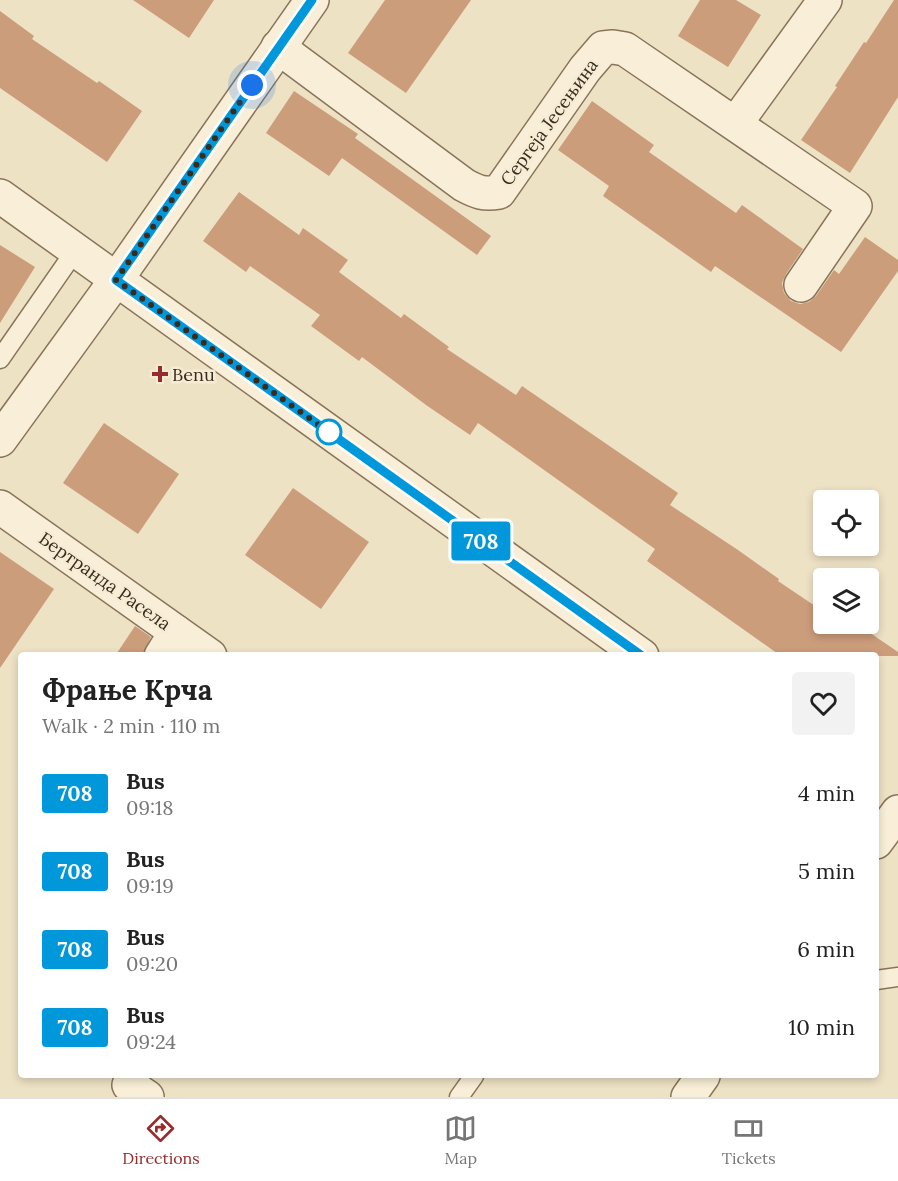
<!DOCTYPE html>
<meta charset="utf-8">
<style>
body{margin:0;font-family:Lora,serif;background:#f2f2f2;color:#222;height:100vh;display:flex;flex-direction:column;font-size:22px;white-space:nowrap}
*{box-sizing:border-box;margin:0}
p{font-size:20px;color:#767676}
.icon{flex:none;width:33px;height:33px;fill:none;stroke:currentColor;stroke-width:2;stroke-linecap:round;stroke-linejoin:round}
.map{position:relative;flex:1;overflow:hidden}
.details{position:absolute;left:18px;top:652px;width:861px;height:426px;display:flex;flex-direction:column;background:#fff;border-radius:6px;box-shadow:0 3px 9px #0003}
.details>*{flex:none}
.badge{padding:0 12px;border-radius:4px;font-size:21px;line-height:39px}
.fabs{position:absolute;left:813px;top:490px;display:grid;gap:12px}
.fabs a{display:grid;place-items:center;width:66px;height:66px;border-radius:6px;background:#fff;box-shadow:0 3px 9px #0003;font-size:30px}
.you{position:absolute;width:30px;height:30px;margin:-15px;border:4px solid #fff;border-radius:50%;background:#1a73e8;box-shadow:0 0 0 9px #1a73e833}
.map>.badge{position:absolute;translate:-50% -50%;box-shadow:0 0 0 3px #fff}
.round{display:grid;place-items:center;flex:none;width:63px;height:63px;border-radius:6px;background:#f2f2f2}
.summary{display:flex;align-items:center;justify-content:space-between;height:102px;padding:0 24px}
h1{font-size:28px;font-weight:700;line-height:45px}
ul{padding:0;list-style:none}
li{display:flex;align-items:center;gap:18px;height:78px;padding:0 24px}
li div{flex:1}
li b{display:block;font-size:22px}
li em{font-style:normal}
li .badge{min-width:66px;font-weight:700;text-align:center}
.tab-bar{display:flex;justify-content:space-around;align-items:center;height:84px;border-top:2px solid #e0e0e0;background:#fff;font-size:16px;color:#767676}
.tab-bar a{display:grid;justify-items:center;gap:3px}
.tab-bar .current{color:#982b2b}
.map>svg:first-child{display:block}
.building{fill:#cc9d7b}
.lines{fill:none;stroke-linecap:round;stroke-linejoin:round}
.service-casing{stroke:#89745b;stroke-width:21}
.minor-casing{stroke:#89745b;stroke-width:36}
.service{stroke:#f9efd8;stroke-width:18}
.minor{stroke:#f9efd8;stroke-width:33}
.line-casing{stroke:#fff;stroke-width:14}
.line{stroke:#0098da;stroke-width:9}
.walk{stroke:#392c1f;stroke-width:6;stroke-dasharray:0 10.8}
.poi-dot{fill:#982b2b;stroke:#f6ecd4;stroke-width:2}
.stop-dot{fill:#fff;stroke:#0098da;stroke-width:3}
.labels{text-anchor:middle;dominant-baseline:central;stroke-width:5;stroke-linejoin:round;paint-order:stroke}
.street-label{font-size:18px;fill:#392c1f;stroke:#f6ecd4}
.poi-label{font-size:18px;fill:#392c1f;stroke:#f6ecd4;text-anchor:start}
</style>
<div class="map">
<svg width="898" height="1097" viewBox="0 0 898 1097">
<rect width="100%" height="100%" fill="#eee2c5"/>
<!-- building -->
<g class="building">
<path d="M 133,0 L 214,0 L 189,38 Z"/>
<path d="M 385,0 L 471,0 L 406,93 L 348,53 Z"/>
<path d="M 700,0 L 736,0 L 761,15 L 728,67 L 678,36 Z"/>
<path d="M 894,0 L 898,0 L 898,97 L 850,173 L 801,140 L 837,87 L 835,86 L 864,42 L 866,43 Z"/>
<path d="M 0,11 L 34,36 L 32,39 L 97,83 L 99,81 L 142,111 L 107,162 L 0,88 Z"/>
<path d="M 294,91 L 358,134 L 355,138 L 491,236 L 477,255 L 342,158 L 329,176 L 266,133 Z"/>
<path d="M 592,101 L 654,145 L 649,152 L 736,213 L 742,205 L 803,249 L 786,274 L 782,283 L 784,293 L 791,301 L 800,304 L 809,302 L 816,296 L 834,270 L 839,274 L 865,237 L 898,260 L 898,271 L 841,352 L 715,266 L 711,272 L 603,196 L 609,186 L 558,150 Z"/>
<path d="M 239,192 L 299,235 L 303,228 L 348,260 L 339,272 L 401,318 L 404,314 L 449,347 L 447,349 L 516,395 L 522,386 L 678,493 L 670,505 L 738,550 L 779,579 L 778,581 L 824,612 L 824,624 L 857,624 L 898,652 L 898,656 L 781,656 L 647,561 L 655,549 L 478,423 L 470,435 L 426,405 L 362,357 L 359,361 L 311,326 L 320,315 L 250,266 L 246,272 L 203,241 Z"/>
<path d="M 0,245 L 35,267 L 0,323 Z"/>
<path d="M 104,423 L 179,474 L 138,534 L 63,483 Z"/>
<path d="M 293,488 L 369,542 L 321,609 L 245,555 Z"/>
<path d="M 0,552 L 54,589 L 0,668 Z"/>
<path d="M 135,626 L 151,637 L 142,656 L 115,656 Z"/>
</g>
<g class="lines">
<defs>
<g id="service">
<path d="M 0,359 L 75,251"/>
<path d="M 876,980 L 898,977"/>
<path d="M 459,1097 L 474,1076"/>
</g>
<g id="minor">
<path d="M 278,47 L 464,185 C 477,192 484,195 499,192 L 585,69 L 603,48 L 613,47 L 625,49 L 855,206 L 801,285"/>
<path d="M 736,123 L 825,0"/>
<path d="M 0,196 L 642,656"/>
<path d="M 0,440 L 116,280 L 312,0"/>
<path d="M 0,507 L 210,656"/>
<path d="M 161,656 L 176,632"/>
<path d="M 876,842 L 898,812"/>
<path d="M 133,1076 L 129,1085 L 147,1097"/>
<path d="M 688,1097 L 703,1076"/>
</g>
</defs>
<!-- service casing -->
<use href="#service" class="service-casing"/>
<!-- minor casing -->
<use href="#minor" class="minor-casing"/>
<!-- service -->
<use href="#service" class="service"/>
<!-- minor -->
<use href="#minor" class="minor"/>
</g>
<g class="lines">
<defs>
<path id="line" d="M 312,0 L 116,280 L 642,656"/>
</defs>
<!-- line casing -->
<use href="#line" class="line-casing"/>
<!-- line -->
<use href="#line" class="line"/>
<!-- walk -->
<path class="walk" d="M 252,85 L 116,280 L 337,438 L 329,432"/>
</g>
<!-- markers -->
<path class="poi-dot" d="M157 365h6v6h6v6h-6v6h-6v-6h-6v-6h6z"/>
<circle class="stop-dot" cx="329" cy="432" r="12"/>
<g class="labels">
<!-- street labels -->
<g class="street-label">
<text transform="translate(549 122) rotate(-54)">Сергеја Јесењина</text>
<text transform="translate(105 581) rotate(35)">Бертранда Расела</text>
</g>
<!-- poi labels -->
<g class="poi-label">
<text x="172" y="374">Benu</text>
</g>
</g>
</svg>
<div class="fabs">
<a><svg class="icon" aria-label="locate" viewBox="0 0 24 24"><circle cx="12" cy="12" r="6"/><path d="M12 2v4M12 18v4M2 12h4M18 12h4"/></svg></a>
<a><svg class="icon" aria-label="layers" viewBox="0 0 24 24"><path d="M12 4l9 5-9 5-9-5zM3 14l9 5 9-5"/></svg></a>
</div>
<div class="you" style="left:252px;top:85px"></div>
<b class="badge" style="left:481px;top:541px;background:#0098da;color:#fff">708</b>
<section class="details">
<div class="summary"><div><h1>Фрање Крча</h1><p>Walk · 2 min · 110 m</p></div><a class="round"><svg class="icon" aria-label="heart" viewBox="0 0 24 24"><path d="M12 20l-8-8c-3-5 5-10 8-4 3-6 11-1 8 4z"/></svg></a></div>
<ul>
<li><span class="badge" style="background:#0098da;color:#fff">708</span><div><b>Bus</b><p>09:18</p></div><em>4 min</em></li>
<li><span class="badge" style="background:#0098da;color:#fff">708</span><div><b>Bus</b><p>09:19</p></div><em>5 min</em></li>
<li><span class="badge" style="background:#0098da;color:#fff">708</span><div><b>Bus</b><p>09:20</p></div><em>6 min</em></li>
<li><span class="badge" style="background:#0098da;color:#fff">708</span><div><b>Bus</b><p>09:24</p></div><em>10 min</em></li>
</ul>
</section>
</div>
<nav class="tab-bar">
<a class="current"><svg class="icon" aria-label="directions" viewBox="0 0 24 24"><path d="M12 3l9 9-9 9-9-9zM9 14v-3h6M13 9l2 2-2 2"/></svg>Directions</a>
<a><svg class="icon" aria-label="map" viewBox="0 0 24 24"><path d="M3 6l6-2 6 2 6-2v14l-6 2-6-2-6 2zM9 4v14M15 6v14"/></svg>Map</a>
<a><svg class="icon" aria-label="tickets" viewBox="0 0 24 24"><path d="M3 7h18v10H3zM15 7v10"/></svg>Tickets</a>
</nav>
